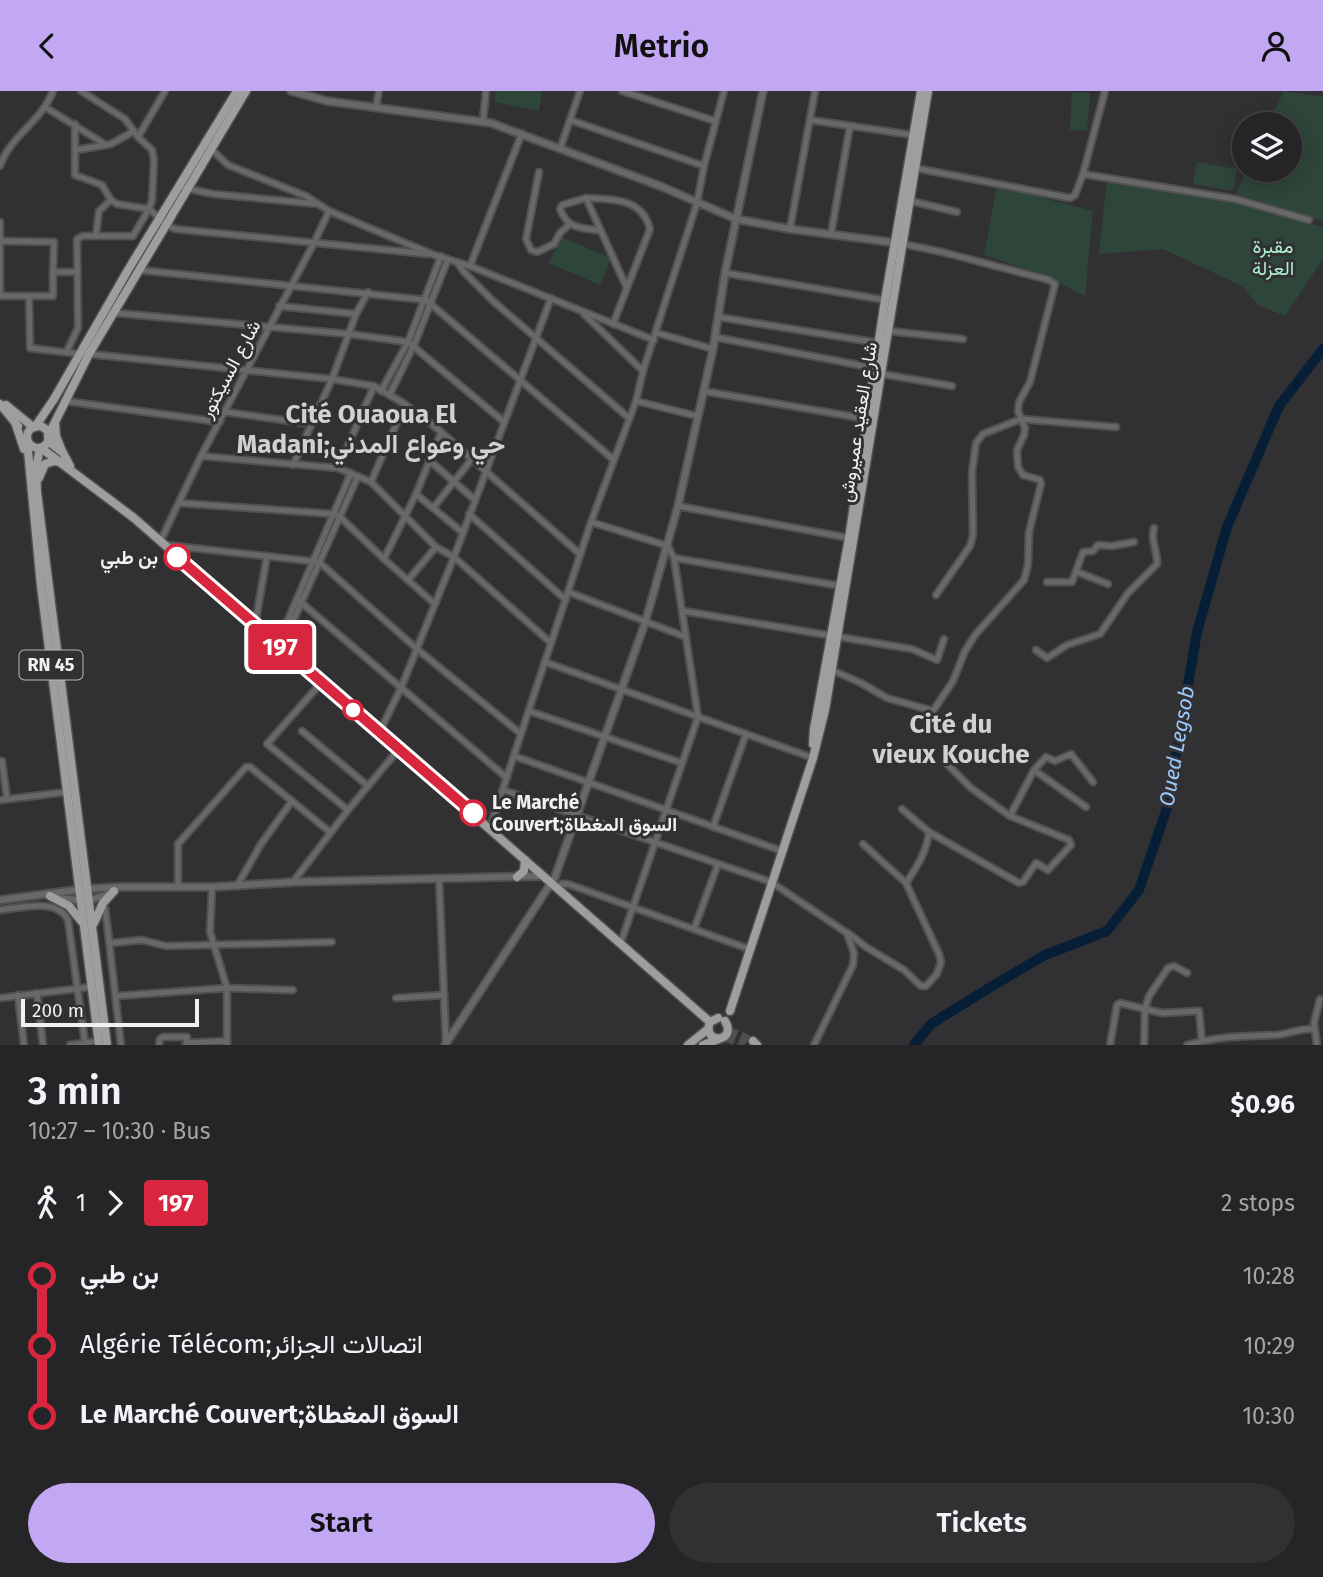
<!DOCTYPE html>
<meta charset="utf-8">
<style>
body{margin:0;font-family:"Fira Sans",Vazirmatn,sans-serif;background:#313133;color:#f1f3f6;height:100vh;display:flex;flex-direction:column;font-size:26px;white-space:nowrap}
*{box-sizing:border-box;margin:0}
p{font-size:23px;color:#a3a5a7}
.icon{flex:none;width:38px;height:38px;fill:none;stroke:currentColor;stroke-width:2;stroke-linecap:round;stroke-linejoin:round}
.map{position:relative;height:954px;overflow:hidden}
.sheet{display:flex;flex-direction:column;background:#252527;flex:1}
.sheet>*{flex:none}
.badge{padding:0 14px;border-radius:5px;font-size:24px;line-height:46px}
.tools{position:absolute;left:1232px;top:21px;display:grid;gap:14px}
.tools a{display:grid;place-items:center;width:70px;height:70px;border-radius:50%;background:#252527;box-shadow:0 4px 18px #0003,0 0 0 2px #424244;font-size:35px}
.scale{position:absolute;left:21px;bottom:18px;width:178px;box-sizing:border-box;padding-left:7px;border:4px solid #f1f1f3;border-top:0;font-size:19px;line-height:24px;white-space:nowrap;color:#f1f1f3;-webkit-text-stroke:5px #313134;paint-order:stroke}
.map>.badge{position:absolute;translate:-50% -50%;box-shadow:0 0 0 4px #fff}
.legs{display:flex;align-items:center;gap:10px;height:77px;padding:0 28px;font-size:23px}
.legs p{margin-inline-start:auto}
.summary{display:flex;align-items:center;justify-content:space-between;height:119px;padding:0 28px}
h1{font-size:38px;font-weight:600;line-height:52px}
.cta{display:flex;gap:14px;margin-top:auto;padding:14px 28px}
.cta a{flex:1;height:80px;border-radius:42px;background:#c2a8f3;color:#111;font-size:28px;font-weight:600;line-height:80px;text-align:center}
.cta a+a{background:#313133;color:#f1f3f6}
ul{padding:0 28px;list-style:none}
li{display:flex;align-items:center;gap:24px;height:70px;font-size:26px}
li i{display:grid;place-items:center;width:10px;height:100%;margin:0 9px;background:currentColor}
li i::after{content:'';width:18px;height:18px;margin:-9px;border:5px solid;border-radius:50%;background:#252527}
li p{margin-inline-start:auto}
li:first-child i{background:linear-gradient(#0000 50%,currentColor 0)}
li:last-child i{background:linear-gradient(currentColor 50%,#0000 0)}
header{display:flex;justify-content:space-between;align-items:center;height:91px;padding:0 28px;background:#c2a8f3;color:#111;font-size:32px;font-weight:600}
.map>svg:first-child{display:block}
.green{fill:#2d4639}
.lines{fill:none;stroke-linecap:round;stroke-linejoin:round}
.river{stroke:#071e37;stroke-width:10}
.primary-tunnel{stroke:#4e4e51;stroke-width:8;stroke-dasharray:8 4;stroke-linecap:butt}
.minor-casing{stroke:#505053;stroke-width:9}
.tertiary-casing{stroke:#505053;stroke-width:10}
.primary-casing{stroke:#505053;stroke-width:11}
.minor{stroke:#686967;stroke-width:5}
.tertiary{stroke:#686967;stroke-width:6}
.primary{stroke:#9e9f9c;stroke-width:8}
.line-1-casing{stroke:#fff;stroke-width:16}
.line-1{stroke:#d7263d;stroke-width:10}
.stop-1-dot{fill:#fff;stroke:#d7263d;stroke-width:3.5}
.labels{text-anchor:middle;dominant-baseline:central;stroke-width:6;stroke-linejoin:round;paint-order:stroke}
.shield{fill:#313134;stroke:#b7b7ba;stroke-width:2}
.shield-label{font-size:18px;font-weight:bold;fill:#f1f1f3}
.park-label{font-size:19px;fill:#abf1cc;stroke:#313134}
.street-label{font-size:19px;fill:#f1f1f3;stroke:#313134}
.stop-label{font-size:19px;font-weight:bold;fill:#f1f1f3;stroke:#313134;text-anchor:end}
.water-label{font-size:21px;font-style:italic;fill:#9cc8fb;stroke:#313134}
.district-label{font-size:26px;font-weight:bold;fill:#d1d1d4;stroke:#313134}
</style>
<header><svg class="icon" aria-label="back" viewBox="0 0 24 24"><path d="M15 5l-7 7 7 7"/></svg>Metrio<svg class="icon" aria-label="person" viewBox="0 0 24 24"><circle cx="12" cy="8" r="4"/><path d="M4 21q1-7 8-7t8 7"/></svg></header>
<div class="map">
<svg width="1323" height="954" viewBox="0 0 1323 954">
<rect width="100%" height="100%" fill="#313134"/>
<!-- green -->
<g class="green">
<path d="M 496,0 L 542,0 L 539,20 L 495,11 Z"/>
<path d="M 1284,0 L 1323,6 L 1323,130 L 1236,103 L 1247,79 L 1290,79 L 1290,33 L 1268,33 Z"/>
<path d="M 1072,1 L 1090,2 L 1087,40 L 1070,39 Z"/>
<path d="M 1197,71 L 1237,78 L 1233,100 L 1193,93 Z"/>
<path d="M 1107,88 L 1231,110 L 1323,136 L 1323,168 L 1285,225 L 1258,214 L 1242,195 L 1163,158 L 1099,163 Z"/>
<path d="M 997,95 L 1093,120 L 1085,205 L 1043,184 L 984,164 Z"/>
<path d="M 561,146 L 611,167 L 600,194 L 549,172 Z"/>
</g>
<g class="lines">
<!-- river -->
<path class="river" d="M 914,954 L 931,933 L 994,894 L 1045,864 L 1107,840 L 1139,799 L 1167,717 L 1197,541 L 1227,436 L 1279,315 L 1323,258"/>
<!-- primary-tunnel -->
<g class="primary-tunnel">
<path d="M 730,940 L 753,950"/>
<path d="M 727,947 L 745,954"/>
</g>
<defs>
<g id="minor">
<path d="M 622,0 L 715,30"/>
<path d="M 45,16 L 106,54 L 111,53 L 134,40"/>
<path d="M 376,16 L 379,0"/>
<path d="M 570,29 L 704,75"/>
<path d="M 810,29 L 913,44"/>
<path d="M 483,30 L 486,0"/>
<path d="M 75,33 L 75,84 L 102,94 L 111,109 L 117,113 L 149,118 L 167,134 L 175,138 L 428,163"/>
<path d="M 138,46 L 165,0"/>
<path d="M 210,57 L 228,74 L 306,105 L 329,120 L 434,164 L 470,175 L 654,249"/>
<path d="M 560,58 L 580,0"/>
<path d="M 76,59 L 106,54"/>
<path d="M 0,75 C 10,45 42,30 53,0"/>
<path d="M 915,77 L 1070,107 L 1075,104 L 1083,83 L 1105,0"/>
<path d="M 539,81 L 526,148 L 531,159 L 537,161 L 554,153 L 560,142 L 569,134"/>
<path d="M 1083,83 L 1235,108 L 1309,129"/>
<path d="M 185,97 L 213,103 L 318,113"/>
<path d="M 586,107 L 562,114 L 560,118 C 568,139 581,136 601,140"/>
<path d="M 911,110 L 957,121"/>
<path d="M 0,131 L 0,205"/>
<path d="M 790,138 L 815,0"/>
<path d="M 831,143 L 850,35"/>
<path d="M 96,144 L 99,120 L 111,109"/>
<path d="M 0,150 L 54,151 L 53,181 L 77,181"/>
<path d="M 457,171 L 464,181 L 493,210 L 629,327"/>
<path d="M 470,175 L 522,42"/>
<path d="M 139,179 L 426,209 L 614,369"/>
<path d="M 725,182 L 885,209"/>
<path d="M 0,205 L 53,205 L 53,181"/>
<path d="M 29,205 L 30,257 L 80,263"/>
<path d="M 279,215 L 356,223"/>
<path d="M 115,222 L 349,243 L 408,251 L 503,330"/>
<path d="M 583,222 L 643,280"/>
<path d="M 718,226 L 879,252"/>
<path d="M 613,233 L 650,138 C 642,107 613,108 586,107 L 626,195"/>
<path d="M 889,240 L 963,248"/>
<path d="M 657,242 L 713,258"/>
<path d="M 714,246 L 874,277"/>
<path d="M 67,260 L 78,237 L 77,148 L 83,145 L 133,145 L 149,118 L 152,109 L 154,69 L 152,59 L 138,46 L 125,28 L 81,0"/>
<path d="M 89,263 L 332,288 L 374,295 L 405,313 L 433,334 L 580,463"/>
<path d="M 882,283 L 952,295"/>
<path d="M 374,295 L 338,377 L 371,391 L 405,313"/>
<path d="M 381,300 L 408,251 L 441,165"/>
<path d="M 703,300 L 867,328"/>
<path d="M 390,303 L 414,254 L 448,168"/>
<path d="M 65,310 L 220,331"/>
<path d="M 636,310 L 697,325"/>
<path d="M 226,321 L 311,333"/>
<path d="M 201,365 L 338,377"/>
<path d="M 429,369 L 475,409"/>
<path d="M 293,374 L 332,288 L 356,223 L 368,201"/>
<path d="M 371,391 L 436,456 L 454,466 L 551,552"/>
<path d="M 416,403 L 462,441"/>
<path d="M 179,412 L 334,423 L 339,425 L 384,468 L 435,513"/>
<path d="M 678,415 L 849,447"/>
<path d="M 434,416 L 471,369"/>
<path d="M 469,423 L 566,509"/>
<path d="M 591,431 L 668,455 L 674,467 L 841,495"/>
<path d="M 160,451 L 201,365 L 314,152 L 329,120"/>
<path d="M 165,454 L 319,471 L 417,558 L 521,643"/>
<path d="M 384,468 L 416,403 L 441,342"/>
<path d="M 1077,481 L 1108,493"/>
<path d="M 408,489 L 436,456"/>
<path d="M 1047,491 L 1072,491 L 1083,461 L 1093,460 L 1098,454 L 1112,455 L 1134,451"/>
<path d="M 568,501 L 686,546"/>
<path d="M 936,504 L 970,455 L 973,444 L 972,381 L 976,352 L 983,343 L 1021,328 L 1116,336"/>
<path d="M 297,508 L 507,687"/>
<path d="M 683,520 L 912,558 L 937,569 L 944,548"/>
<path d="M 255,534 L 267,465"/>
<path d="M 278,552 L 351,382"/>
<path d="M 281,557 L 358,385"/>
<path d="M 1036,559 L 1047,567 L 1067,554 L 1100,543 L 1128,502 L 1157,473 C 1158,461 1150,449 1154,437"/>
<path d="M 545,571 L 813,667"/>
<path d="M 832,579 L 861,592 L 887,607 L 933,620 L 953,590 L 965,560 L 975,544 L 1024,489 L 1028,474 L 1029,441 L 1041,393 L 1040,389 L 1023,384 L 1018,376 L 1017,359 L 1024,344 L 1025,337 L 1018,320 L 1019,311 L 1030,291 L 1055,193 L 1049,189 L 942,161 L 903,153"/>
<path d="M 321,592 L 267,653 L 348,719"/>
<path d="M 529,620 L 682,672"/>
<path d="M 302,640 L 368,695"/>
<path d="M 379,642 L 401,597 L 454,466 L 551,207"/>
<path d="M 514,665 L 782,760"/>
<path d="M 2,670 L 7,708"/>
<path d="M 948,674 L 971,697 L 1010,725 L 1034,679 L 1086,716"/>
<path d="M 1034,679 L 1046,666 L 1055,670 L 1071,663 L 1093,691"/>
<path d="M 503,699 L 771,791 L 847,842 L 854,862 L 853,874 L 814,954"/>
<path d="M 0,709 L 67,701"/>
<path d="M 902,718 L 929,741 C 927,760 917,776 906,792"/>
<path d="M 713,736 L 746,643"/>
<path d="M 490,737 L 591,431 L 636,310 L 643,280 L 697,112 L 704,75 L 724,0"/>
<path d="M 929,741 L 1019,792 L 1023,791 L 1036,772 L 1048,779 L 1071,754 L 1069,749 L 1010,725"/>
<path d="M 439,787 L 446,952"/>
<path d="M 293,791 L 348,719 L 399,658"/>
<path d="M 237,795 L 261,753 L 292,710"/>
<path d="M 178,796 L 178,753 L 246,676 L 250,676 L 330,741"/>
<path d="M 212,796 L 210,841 L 227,897 L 227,954"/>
<path d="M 557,797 L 562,793 L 568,793 L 749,858"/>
<path d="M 101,815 L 105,817 L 107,832 L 121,954"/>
<path d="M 0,819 C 21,817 57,806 68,829 L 85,952"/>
<path d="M 694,838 L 718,773"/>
<path d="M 848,842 L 866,856 L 904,879 L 921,895 L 926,895 L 937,883 L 941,871 L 939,863 L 906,792 L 863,753"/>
<path d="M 621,851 L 698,626 L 674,467"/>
<path d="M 110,852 L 142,849 L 166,855 L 332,851"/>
<path d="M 1187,882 L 1174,875 L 1168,877 L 1149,905 L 1145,918 L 1162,922 L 1199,920 L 1202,950"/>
<path d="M 37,902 L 43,954"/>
<path d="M 18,904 L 24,954"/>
<path d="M 116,905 L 227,897 L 293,899"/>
<path d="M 0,907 L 91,896"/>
<path d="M 396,907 L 444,904"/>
<path d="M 186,952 L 227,950"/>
<path d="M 70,954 L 99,950"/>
<path d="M 159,954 L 160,948 L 163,946 L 187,946 L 186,954"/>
<path d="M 1110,954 L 1117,914 L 1120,912 L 1145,918 L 1144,954"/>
<path d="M 1187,954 C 1220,945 1242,945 1276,944 C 1291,943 1297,937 1314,938"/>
<path d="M 1317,954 L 1314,932 L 1320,908"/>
</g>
<g id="tertiary">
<path d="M 291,0 L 327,10 L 491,32 L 660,95 L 736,128 L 790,138 L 897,152"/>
<path d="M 58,807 L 87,810 L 109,803"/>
<path d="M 0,809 L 84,798 L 120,796 L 212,796 L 293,791 L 543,785"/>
<path d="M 445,954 L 555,786 L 645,532 L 678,415 L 713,258 L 725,182 L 763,0"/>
</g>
<g id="primary">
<path d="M 0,313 L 18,335"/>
<path d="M 6,314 L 33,336"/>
<path d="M 15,331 L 24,358"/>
<path d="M 55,332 L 56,345 L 62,360"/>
<circle cx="38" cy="346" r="11"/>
<path d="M 35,336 L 54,308 L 128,179 L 237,0"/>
<path d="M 48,345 L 89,263 L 246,0"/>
<path d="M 27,350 L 41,495 L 99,954"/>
<path d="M 48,350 L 63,362 L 70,375"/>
<path d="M 40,357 L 36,377 L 37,401 L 107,954"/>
<path d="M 41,357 L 134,427 L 710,931"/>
<path d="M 39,387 L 45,373 L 54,370 L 61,371"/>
<path d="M 813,653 L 814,638 L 849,447 L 885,209 L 921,0"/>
<path d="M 517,786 L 524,780 L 525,769"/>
<path d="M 50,805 L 69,815 L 82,831"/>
<path d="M 94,832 L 103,812 L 114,800"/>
<path d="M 730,920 L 813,667 L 825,619 L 928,0"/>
<path d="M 718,927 L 710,931 C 701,954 738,952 725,930"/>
<path d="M 753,950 L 757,954"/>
<path d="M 688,954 L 708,938"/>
<path d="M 703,954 L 719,948"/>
</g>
</defs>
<!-- minor casing -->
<use href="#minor" class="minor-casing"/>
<!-- tertiary casing -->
<use href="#tertiary" class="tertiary-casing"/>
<!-- primary casing -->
<use href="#primary" class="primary-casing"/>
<!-- minor -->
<use href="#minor" class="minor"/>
<!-- tertiary -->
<use href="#tertiary" class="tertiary"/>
<!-- primary -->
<use href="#primary" class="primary"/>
</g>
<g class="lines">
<defs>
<path id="line-1" d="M 177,466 L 473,722"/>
</defs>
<!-- line-1 casing -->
<use href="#line-1" class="line-1-casing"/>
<!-- line-1 -->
<use href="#line-1" class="line-1"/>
</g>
<!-- markers -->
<g class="stop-1-dot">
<circle cx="177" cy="466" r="12"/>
<circle cx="353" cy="619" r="9"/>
<circle cx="473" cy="722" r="12"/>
</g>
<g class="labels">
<!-- shield labels -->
<rect class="shield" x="19.5" y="559.5" width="63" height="29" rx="5"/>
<g class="shield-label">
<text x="51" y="574">RN 45</text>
</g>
<!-- park labels -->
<g class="park-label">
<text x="1273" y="155">مقبرة<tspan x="1273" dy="22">العزلة</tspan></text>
</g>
<!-- street labels -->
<g class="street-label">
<text transform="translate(230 278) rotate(-62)">شارع السيكتور</text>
<text transform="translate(858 331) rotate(-81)">شارع العقيد عميروش</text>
</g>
<!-- stop labels -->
<g class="stop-label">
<text x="158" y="466">بن طبي</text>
<text x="492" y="711" text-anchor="start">Le Marché<tspan x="492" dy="22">Couvert;السوق المغطاة</tspan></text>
</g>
<!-- water labels -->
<g class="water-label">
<text transform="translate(1177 655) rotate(-80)">Oued Legsob</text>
</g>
<!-- district labels -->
<g class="district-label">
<text x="371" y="323">Cité Ouaoua El<tspan x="371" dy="30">Madani;حي وعواع المدني</tspan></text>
<text x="951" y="633">Cité du<tspan x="951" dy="30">vieux Kouche</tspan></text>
</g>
</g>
</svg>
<div class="tools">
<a><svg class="icon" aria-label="layers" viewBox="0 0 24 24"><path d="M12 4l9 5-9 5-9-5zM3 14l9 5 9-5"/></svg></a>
</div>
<div class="scale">200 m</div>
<b class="badge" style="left:280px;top:556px;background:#d7263d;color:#fff">197</b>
</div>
<section class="sheet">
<div class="summary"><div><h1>3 min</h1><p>10:27 – 10:30 · Bus</p></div><b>$0.96</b></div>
<div class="legs"><svg class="icon" aria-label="walk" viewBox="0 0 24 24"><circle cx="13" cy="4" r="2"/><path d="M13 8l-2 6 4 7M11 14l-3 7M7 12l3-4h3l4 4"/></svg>1<svg class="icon" aria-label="forward" viewBox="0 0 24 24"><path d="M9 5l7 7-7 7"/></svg><b class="badge" style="background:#d7263d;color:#fff">197</b><p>2 stops</p></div>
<ul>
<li><i style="color:#d7263d"></i><b>بن طبي</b><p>10:28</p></li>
<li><i style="color:#d7263d"></i><span>Algérie Télécom;اتصالات الجزائر</span><p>10:29</p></li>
<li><i style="color:#d7263d"></i><b>Le Marché Couvert;السوق المغطاة</b><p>10:30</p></li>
</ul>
<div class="cta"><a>Start</a><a>Tickets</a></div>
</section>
